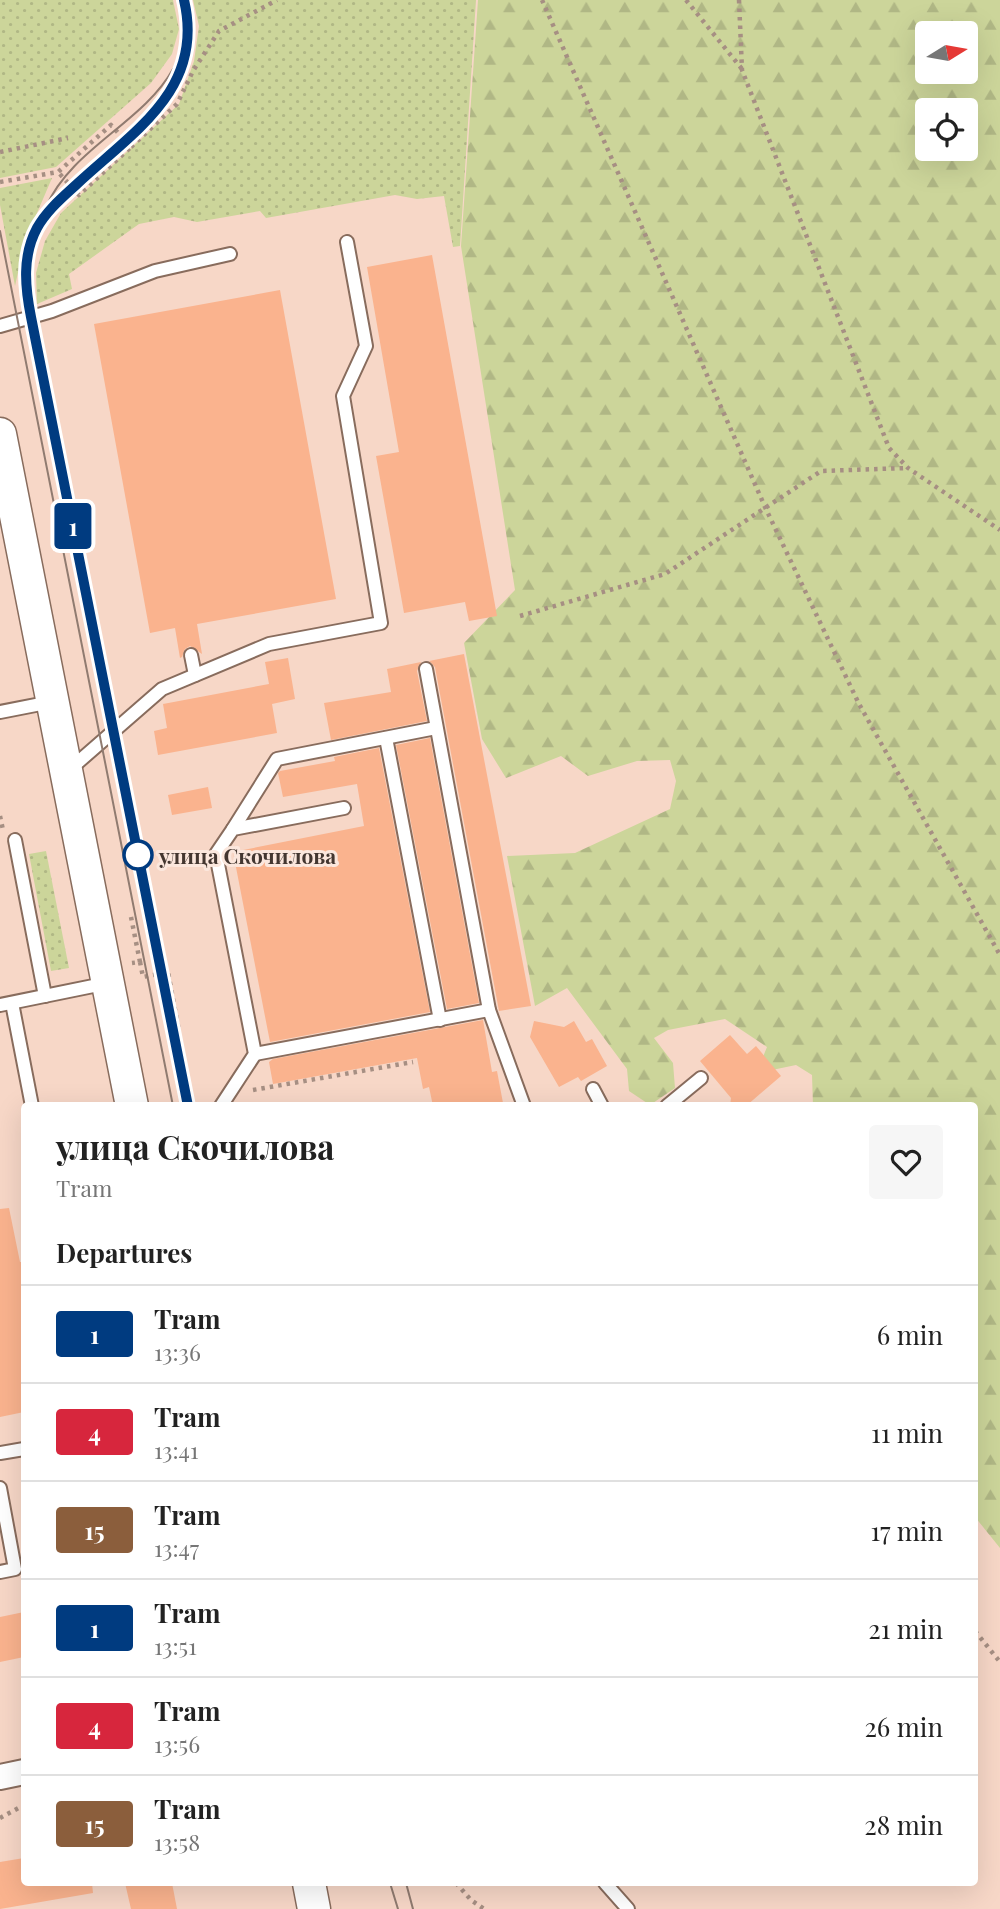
<!DOCTYPE html>
<meta charset="utf-8">
<style>
body{margin:0;font-family:"Playfair Display",serif;background:#f6f6f6;color:#222;height:100vh;display:flex;flex-direction:column;font-size:26px;white-space:nowrap}
*{box-sizing:border-box;margin:0}
p{font-size:23px;color:#767676}
.icon{flex:none;width:38px;height:38px;fill:none;stroke:currentColor;stroke-width:2;stroke-linecap:round;stroke-linejoin:round}
.map{position:relative;flex:1;overflow:hidden}
.panel{position:absolute;left:21px;top:1102px;width:957px;height:784px;display:flex;flex-direction:column;background:#fff;border-radius:7px;box-shadow:0 7px 28px #0002}
.panel>*{flex:none}
.badge{padding:0 14px;border-radius:5px;font-size:24px;line-height:46px}
.needle{width:46px;rotate:79deg}
.tools{position:absolute;left:915px;top:21px;display:grid;gap:14px}
.tools a{display:grid;place-items:center;width:63px;height:63px;border-radius:7px;background:#fff;box-shadow:0 7px 28px #0002;font-size:35px}
.map>.badge{position:absolute;translate:-50% -50%;box-shadow:0 0 0 4px #fff}
h2{padding:0 35px;font-size:26px;line-height:63px}
.round{display:grid;place-items:center;flex:none;width:74px;height:74px;border-radius:7px;background:#f6f6f6}
.head{display:flex;align-items:center;justify-content:space-between;height:119px;padding:0 35px}
h1{font-size:33px;font-weight:700;line-height:52px}
ul{padding:0;list-style:none}
li{display:flex;align-items:center;gap:21px;height:98px;padding:0 35px;border-top:2px solid #e0e0e0}
li div{flex:1}
li b{display:block;font-size:26px}
li em{font-style:normal}
li .badge{min-width:77px;font-weight:700;text-align:center}
.map>svg:first-child{display:block}
.grass{fill:url(#grass-dots)}
.forest{fill:url(#forest-firs);fill-rule:evenodd}
.building{fill:#fab38e}
.lines{fill:none;stroke-linecap:round;stroke-linejoin:round}
.service-casing{stroke:#886c5d;stroke-width:16}
.minor-casing{stroke:#886c5d;stroke-width:28}
.tertiary-casing{stroke:#886c5d;stroke-width:35}
.path{stroke:#a68f83;stroke-width:4.5;stroke-dasharray:3.5 5;stroke-linecap:butt}
.service{stroke:#fff;stroke-width:12}
.minor{stroke:#fff;stroke-width:24}
.tertiary{stroke:#fff;stroke-width:32}
.tram{stroke:#907b70;stroke-width:2}
.line-casing{stroke:#fff;stroke-width:16}
.line{stroke:#003b80;stroke-width:10}
.stop-dot{fill:#fff;stroke:#003b80;stroke-width:3.5}
.labels{text-anchor:middle;dominant-baseline:central;stroke-width:6;stroke-linejoin:round;paint-order:stroke}
.stop-label{font-size:21px;font-weight:bold;fill:#433630;stroke:#fbe7dd;text-anchor:start}
</style>
<div class="map">
<svg width="1000" height="1909" viewBox="0 0 1000 1909">
<defs>
<pattern id="grass-dots" width="8" height="8" patternUnits="userSpaceOnUse" patternTransform="scale(1.75)"><rect width="8" height="8" fill="#ccd59a"/><path d="M2 2h.1M6 6h.1" fill="none" stroke="#b0b785" stroke-width="1.8" stroke-linecap="round"/></pattern>
<pattern id="forest-firs" width="22" height="20" patternUnits="userSpaceOnUse" patternTransform="scale(1.75)"><rect width="22" height="20" fill="#ccd59a"/><path d="M5 1l3.5 6h-7zM16 11l3.5 6h-7z" fill="#b0b785"/></pattern>
</defs>
<rect width="100%" height="100%" fill="#f7d7c7"/>
<!-- grass -->
<g class="grass">
<path d="M 0,0 L 173,0 L 179,29 L 172,54 L 151,83 L 56,167 L 0,178 Z"/>
<path d="M 193,0 L 476,0 L 460,246 L 453,247 L 444,196 L 417,199 L 395,195 L 266,218 L 260,211 L 197,222 L 174,217 L 139,224 L 69,274 L 72,289 L 37,304 L 36,273 L 45,241 L 61,213 L 179,104 L 194,61 L 199,26 Z"/>
<path d="M 52,178 L 25,241 L 15,286 L 0,205 L 0,188 Z"/>
<path d="M 46,851 L 69,968 L 51,971 L 29,854 Z"/>
</g>
<!-- forest -->
<path class="forest" d="M 478,0 L 1000,0 L 1000,1548 L 975,1517 L 975,1106 L 813,1106 L 812,1075 L 796,1065 L 772,1070 L 760,1064 L 767,1047 L 725,1019 L 668,1030 L 654,1038 L 673,1063 L 675,1088 L 650,1105 L 629,1091 L 627,1069 L 567,988 L 535,1006 L 507,856 L 575,853 L 670,809 L 676,781 L 670,760 L 637,761 L 588,776 L 561,756 L 506,778 L 482,739 L 464,643 L 515,590 L 461,246 ZM 928,33 L 966,33 L 966,72 L 928,72 ZM 928,110 L 966,110 L 966,149 L 928,149 Z"/>
<!-- building -->
<g class="building">
<path d="M 432,255 L 497,616 L 469,621 L 465,602 L 404,613 L 376,456 L 399,452 L 367,267 Z"/>
<path d="M 280,290 L 336,599 L 197,624 L 202,654 L 190,646 L 185,649 L 182,657 L 180,658 L 175,628 L 150,633 L 94,324 Z"/>
<path d="M 464,654 L 531,1006 L 499,1011 L 435,667 L 429,661 Z"/>
<path d="M 288,658 L 295,699 L 272,704 L 277,733 L 158,755 L 154,731 L 167,728 L 163,704 L 269,684 L 265,662 Z"/>
<path d="M 421,662 L 417,671 L 427,721 L 331,740 L 324,703 L 391,692 L 387,669 Z"/>
<path d="M 430,738 L 479,1003 L 447,1009 L 396,745 Z"/>
<path d="M 379,748 L 430,1012 L 270,1042 L 233,852 L 364,826 L 357,784 L 283,797 L 278,773 L 280,771 L 335,761 L 334,757 Z"/>
<path d="M 208,787 L 212,808 L 172,815 L 168,795 Z"/>
<path d="M 483,1020 L 492,1072 L 497,1071 L 503,1103 L 488,1106 L 433,1106 L 429,1087 L 423,1089 L 417,1058 L 273,1084 L 269,1062 L 273,1059 Z"/>
<path d="M 534,1021 L 564,1027 L 574,1021 L 586,1042 L 592,1039 L 607,1066 L 581,1081 L 578,1077 L 559,1087 L 530,1037 Z"/>
<path d="M 730,1035 L 747,1054 L 756,1046 L 781,1076 L 746,1106 L 730,1106 L 731,1098 L 700,1061 Z"/>
<path d="M 9,1208 L 20,1262 L 24,1262 L 24,1412 L 0,1417 L 0,1209 Z"/>
<path d="M 24,1612 L 24,1657 L 0,1662 L 0,1617 Z"/>
<path d="M 24,1858 L 24,1883 L 92,1883 L 93,1893 L 0,1909 L 0,1862 Z"/>
<path d="M 125,1883 L 172,1883 L 177,1909 L 131,1909 Z"/>
</g>
<g class="lines">
<defs>
<g id="service">
<path d="M 0,326 L 52,311 L 155,271 L 230,254"/>
<path d="M 191,655 L 195,675"/>
<path d="M 426,669 L 489,1010 L 524,1106"/>
<path d="M 0,712 L 51,702"/>
<path d="M 386,738 L 440,1020"/>
<path d="M 69,770 L 162,689 L 269,644 L 381,623 L 343,396 L 366,346 L 347,242"/>
<path d="M 233,829 L 277,759 L 436,728"/>
<path d="M 15,840 L 45,996"/>
<path d="M 12,1003 L 32,1106"/>
<path d="M 0,1005 L 108,983"/>
<path d="M 255,1054 L 489,1010"/>
<path d="M 593,1089 L 602,1106"/>
<path d="M 221,1106 L 255,1054 L 216,854 L 233,829 L 344,808"/>
<path d="M 667,1106 L 701,1078"/>
<path d="M 0,1453 L 24,1449"/>
<path d="M 0,1488 L 15,1569 L 0,1572"/>
<path d="M 605,1883 L 628,1909"/>
</g>
<path id="minor" d="M 0,1777 L 24,1772"/>
<g id="tertiary">
<path d="M 0,434 L 132,1106"/>
<path d="M 309,1883 L 314,1909"/>
</g>
</defs>
<!-- service casing -->
<use href="#service" class="service-casing"/>
<!-- minor casing -->
<use href="#minor" class="minor-casing"/>
<!-- tertiary casing -->
<use href="#tertiary" class="tertiary-casing"/>
<!-- path -->
<g class="path">
<path d="M 542,0 L 765,507 L 859,704 L 1000,955"/>
<path d="M 686,0 L 742,69"/>
<path d="M 739,0 L 742,70 L 889,448 L 908,468 L 1000,530"/>
<path d="M 131,147 L 177,104 L 193,71 L 219,31 L 277,0"/>
<path d="M 0,152 L 68,138"/>
<path d="M 0,182 L 58,172 L 111,125 L 131,147 L 79,195 L 58,172"/>
<path d="M 520,616 L 665,574 L 821,471 L 907,468"/>
<path d="M 0,816 L 3,830"/>
<path d="M 131,917 L 140,962 L 132,963"/>
<path d="M 140,962 L 143,977 L 168,972 L 179,1031"/>
<path d="M 253,1090 L 413,1062"/>
<path d="M 975,1631 L 1000,1662"/>
<path d="M 0,1818 L 24,1805"/>
<path d="M 456,1883 L 471,1900 L 484,1909"/>
</g>
<!-- service -->
<use href="#service" class="service"/>
<!-- minor -->
<use href="#minor" class="minor"/>
<!-- tertiary -->
<use href="#tertiary" class="tertiary"/>
<!-- tram -->
<g class="tram">
<path d="M 184,0 C 204,87 133,132 77,184 C 63,197 47,210 37,227 C 22,256 25,287 31,317 L 188,1106"/>
<path d="M 46,207 C 72,148 143,123 173,69"/>
<path d="M 0,231 L 173,1106"/>
<path d="M 390,1883 L 398,1909"/>
<path d="M 406,1883 L 413,1909"/>
</g>
</g>
<g class="lines">
<defs>
<path id="line" d="M 184,0 C 205,89 134,131 77,184 C 63,197 47,210 37,228 C 22,256 25,287 31,317 L 188,1106"/>
</defs>
<!-- line casing -->
<use href="#line" class="line-casing"/>
<!-- line -->
<use href="#line" class="line"/>
</g>
<!-- markers -->
<circle class="stop-dot" cx="138" cy="855" r="14"/>
<g class="labels">
<!-- stop labels -->
<g class="stop-label">
<text x="159" y="855">улица Скочилова</text>
</g>
</g>
</svg>
<div class="tools">
<a><svg class="needle" viewBox="-14 -14 28 28"><path d="M0-13l5 13h-10z" fill="#e53935"/><path d="M0 13l5-13h-10z" fill="#767676"/></svg></a>
<a><svg class="icon" aria-label="locate" viewBox="0 0 24 24"><circle cx="12" cy="12" r="6"/><path d="M12 2v4M12 18v4M2 12h4M18 12h4"/></svg></a>
</div>
<b class="badge" style="left:73px;top:526px;background:#003b80;color:#fff">1</b>
<section class="panel">
<div class="head"><div><h1>улица Скочилова</h1><p>Tram</p></div><a class="round"><svg class="icon" aria-label="heart" viewBox="0 0 24 24"><path d="M12 20l-8-8c-3-5 5-10 8-4 3-6 11-1 8 4z"/></svg></a></div>
<h2>Departures</h2>
<ul>
<li><span class="badge" style="background:#003b80;color:#fff">1</span><div><b>Tram</b><p>13:36</p></div><em>6 min</em></li>
<li><span class="badge" style="background:#d7263d;color:#fff">4</span><div><b>Tram</b><p>13:41</p></div><em>11 min</em></li>
<li><span class="badge" style="background:#8b5e3c;color:#fff">15</span><div><b>Tram</b><p>13:47</p></div><em>17 min</em></li>
<li><span class="badge" style="background:#003b80;color:#fff">1</span><div><b>Tram</b><p>13:51</p></div><em>21 min</em></li>
<li><span class="badge" style="background:#d7263d;color:#fff">4</span><div><b>Tram</b><p>13:56</p></div><em>26 min</em></li>
<li><span class="badge" style="background:#8b5e3c;color:#fff">15</span><div><b>Tram</b><p>13:58</p></div><em>28 min</em></li>
</ul>
</section>
</div>
